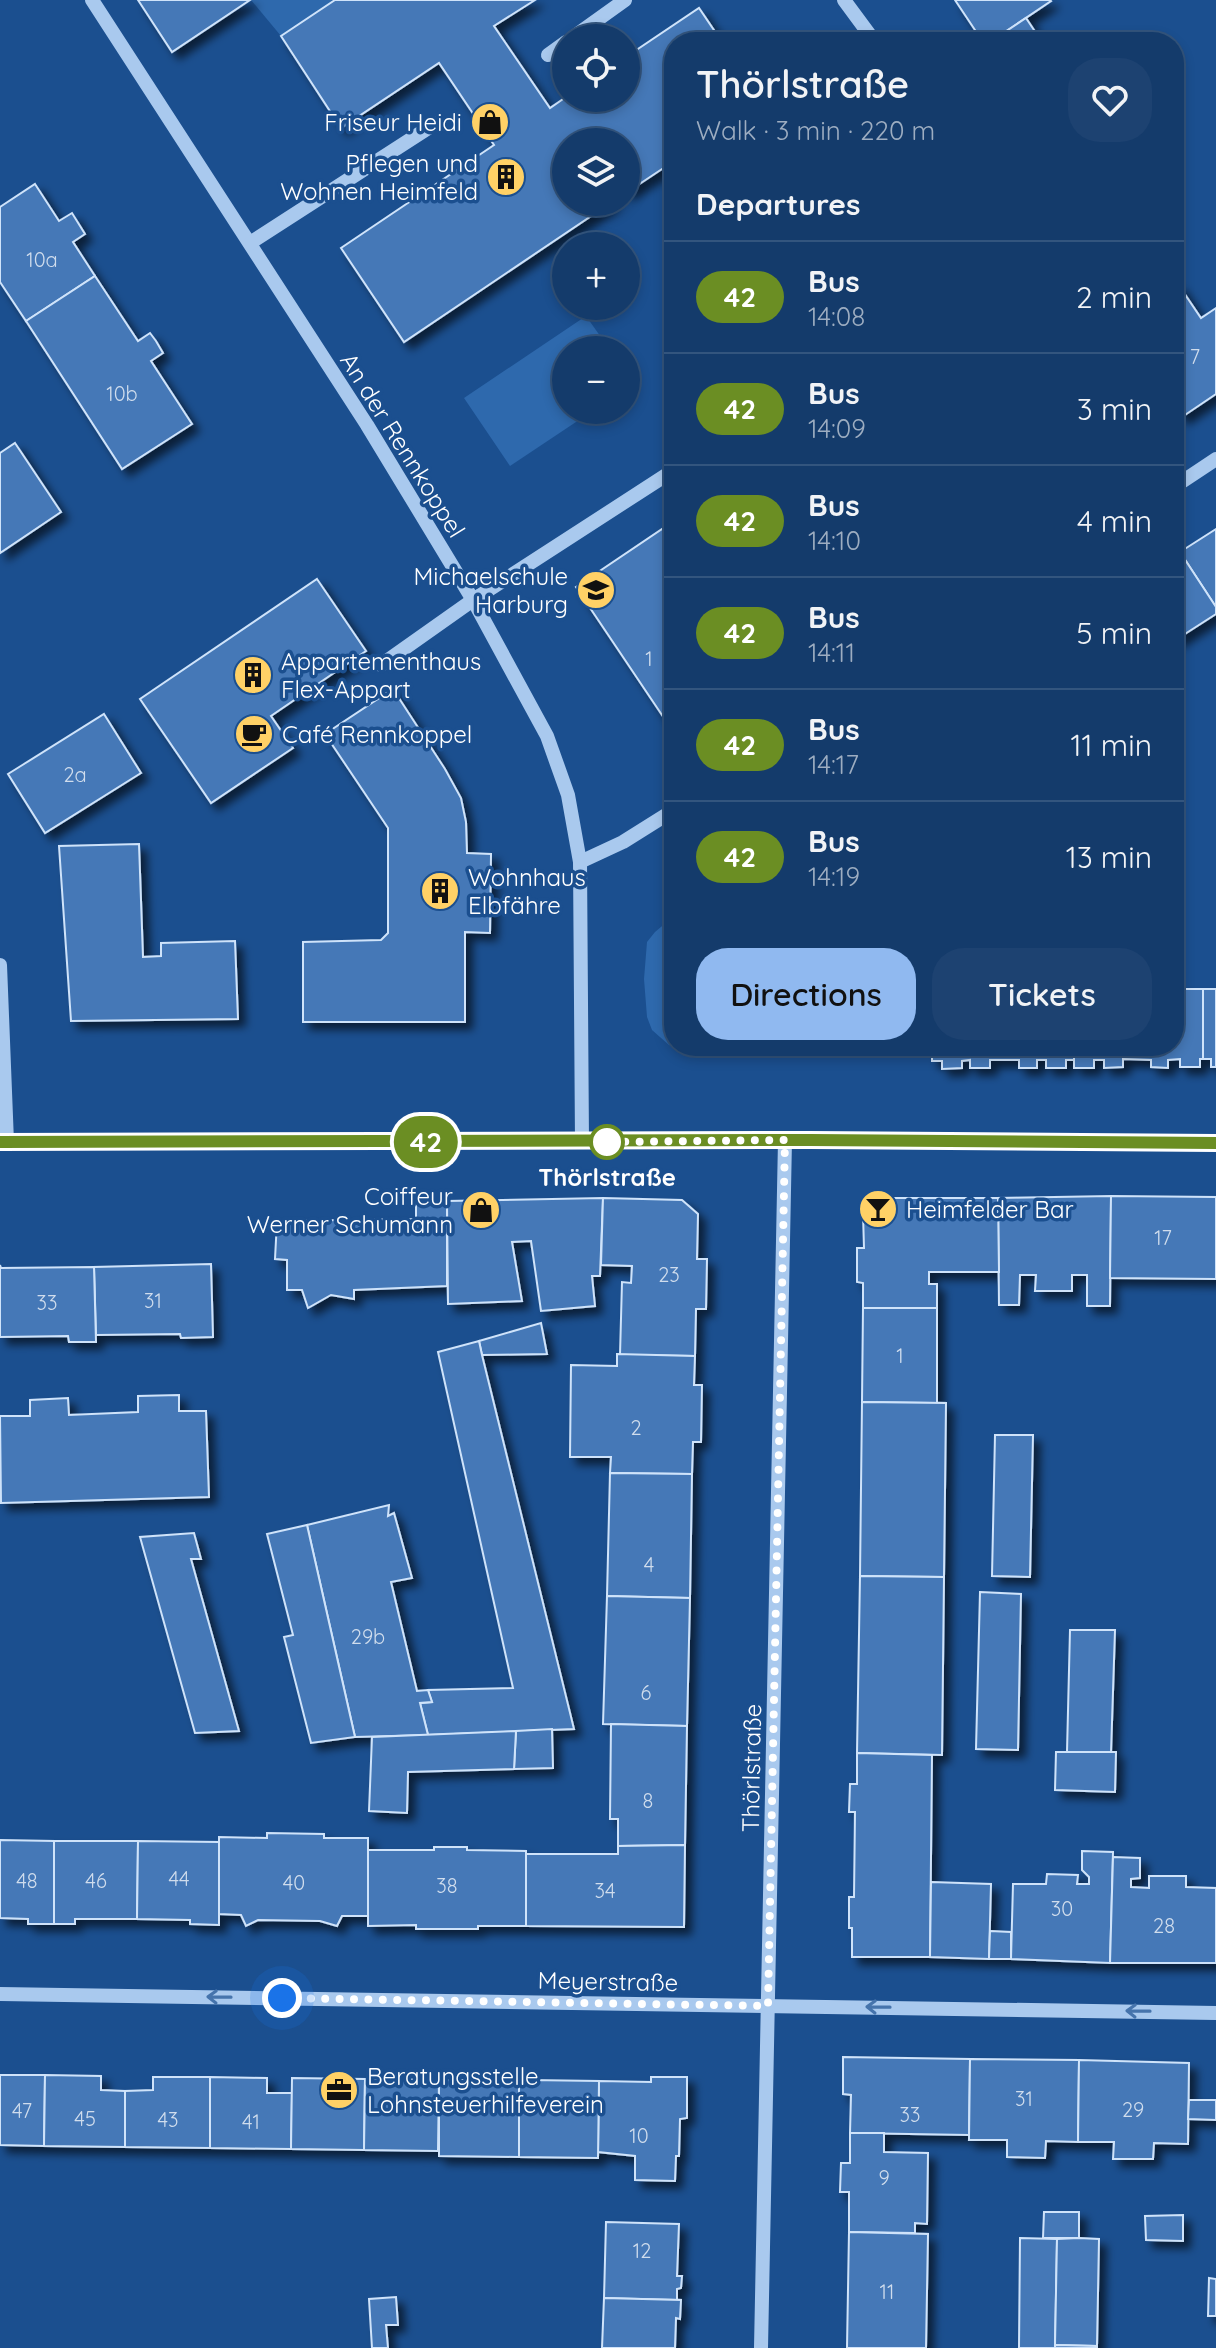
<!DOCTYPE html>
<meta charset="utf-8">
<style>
body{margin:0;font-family:Quicksand,sans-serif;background:#1d4271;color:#f1f3f6;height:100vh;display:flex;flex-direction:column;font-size:30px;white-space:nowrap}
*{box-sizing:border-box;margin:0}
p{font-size:26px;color:#9dadc1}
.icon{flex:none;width:44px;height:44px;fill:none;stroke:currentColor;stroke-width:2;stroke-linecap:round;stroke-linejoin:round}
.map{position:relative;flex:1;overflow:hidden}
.details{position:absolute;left:664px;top:32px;width:520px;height:1024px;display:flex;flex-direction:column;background:#143b6b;border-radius:32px;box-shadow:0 4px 12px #0003,0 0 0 2px #33557e}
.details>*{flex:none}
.badge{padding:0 16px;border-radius:26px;font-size:28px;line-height:52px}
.controls{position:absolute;left:552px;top:24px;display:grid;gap:16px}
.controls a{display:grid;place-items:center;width:88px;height:88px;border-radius:50%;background:#143b6b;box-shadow:0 4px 12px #0003,0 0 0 2px #33557e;font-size:40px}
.you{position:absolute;width:40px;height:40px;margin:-20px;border:6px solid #fff;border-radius:50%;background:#1a73e8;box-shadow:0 0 0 12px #1a73e833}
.map>.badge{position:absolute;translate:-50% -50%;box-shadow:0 0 0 4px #fff}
h2{padding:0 32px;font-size:30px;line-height:72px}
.round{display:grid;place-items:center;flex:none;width:84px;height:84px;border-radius:32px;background:#1d4271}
.overview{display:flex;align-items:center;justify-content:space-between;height:136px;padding:0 32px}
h1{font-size:38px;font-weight:600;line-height:60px}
.primary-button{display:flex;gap:16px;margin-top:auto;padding:16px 32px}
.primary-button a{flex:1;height:92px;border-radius:32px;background:#90b9f0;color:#111;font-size:32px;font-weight:600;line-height:92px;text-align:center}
.primary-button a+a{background:#1d4271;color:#f1f3f6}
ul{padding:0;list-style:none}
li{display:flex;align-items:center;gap:24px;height:112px;padding:0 32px;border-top:2px solid #33557e}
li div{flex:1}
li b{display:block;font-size:30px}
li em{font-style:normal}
li .badge{min-width:88px;font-weight:700;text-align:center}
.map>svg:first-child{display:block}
.green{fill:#2e69ad}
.building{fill:#4478b7;stroke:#cfe3fa;stroke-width:2;filter:url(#shadow)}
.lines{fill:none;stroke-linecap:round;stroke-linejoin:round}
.minor{stroke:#a9c9ee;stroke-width:14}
.oneway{stroke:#4674ac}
.line-casing{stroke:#fff;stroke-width:18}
.line{stroke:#6b8e23;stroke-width:12}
.walk{stroke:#fff;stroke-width:8;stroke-dasharray:0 14.4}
.stop-dot{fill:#fff;stroke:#6b8e23;stroke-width:4}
.labels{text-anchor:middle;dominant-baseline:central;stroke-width:7;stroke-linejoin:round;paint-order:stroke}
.number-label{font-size:20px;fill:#d0dded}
.poi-label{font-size:24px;fill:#fff;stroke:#1b4f8f;text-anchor:start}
.street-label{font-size:24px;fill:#fff;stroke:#1b4f8f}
.stop-label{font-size:24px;font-weight:bold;fill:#fff;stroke:#1b4f8f}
</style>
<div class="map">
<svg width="1216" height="2348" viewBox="0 0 1216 2348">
<defs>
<filter id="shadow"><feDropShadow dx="7" dy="7" stdDeviation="4" flood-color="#0009"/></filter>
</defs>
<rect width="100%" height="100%" fill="#1b4f8f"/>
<!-- green -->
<g class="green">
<path d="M 251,0 L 335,0 L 281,36 Z"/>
<path d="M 586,316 L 610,350 L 566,350 L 566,410 L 594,410 L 510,466 L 464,398 Z"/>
<path d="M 674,916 L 674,1046 L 754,1046 L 752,1048 L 731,1055 L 686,1051 L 669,1045 L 652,1030 L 647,1017 L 644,979 L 647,942 L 655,932 Z"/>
</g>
<!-- building -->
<g class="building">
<path d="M 138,0 L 250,0 L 172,52 Z"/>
<path d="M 335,0 L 535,0 L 494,26 L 550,108 L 566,97 L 626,98 L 626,57 L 699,8 L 722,42 L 674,42 L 674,161 L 626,193 L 626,142 L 566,142 L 566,202 L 612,202 L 404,342 L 341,248 L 494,145 L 439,63 L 341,128 L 281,36 Z"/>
<path d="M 955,0 L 1050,0 L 1051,1 L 990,42 L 983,42 Z"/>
<path d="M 1026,18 L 1042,42 L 990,42 Z"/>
<path d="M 35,184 L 59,221 L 72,213 L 85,234 L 73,242 L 95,276 L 26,321 L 0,282 L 0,207 Z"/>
<path d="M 95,276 L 138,341 L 150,333 L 156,341 L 163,353 L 151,361 L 192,424 L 122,469 L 26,321 Z"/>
<path d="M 1178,284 L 1201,318 L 1216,308 L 1216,394 L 1182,417 L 1174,406 L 1174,287 Z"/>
<path d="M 15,443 L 61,512 L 0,553 L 0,453 Z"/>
<path d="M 674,521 L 674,729 L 672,730 L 576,587 Z"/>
<path d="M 1216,529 L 1216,607 L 1180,552 Z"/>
<path d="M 1180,552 L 1216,607 L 1216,614 L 1174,641 L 1174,556 Z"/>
<path d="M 317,579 L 366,651 L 271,716 L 293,748 L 211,803 L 140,699 Z"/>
<path d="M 393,689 L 445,769 L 461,798 L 466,822 L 467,853 L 491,854 L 490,933 L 465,932 L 465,1022 L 303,1022 L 303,942 L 381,940 L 388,933 L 388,828 L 325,734 Z"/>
<path d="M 104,714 L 141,773 L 45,833 L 8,774 Z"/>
<path d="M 139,844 L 143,957 L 161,956 L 161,943 L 235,941 L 238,1019 L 71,1021 L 59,846 Z"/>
<path d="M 1174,989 L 1203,989 L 1203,1059 L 1200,1059 L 1200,1067 L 1180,1067 L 1180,1059 L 1168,1060 L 1168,1068 L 1151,1067 L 1151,1060 L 1123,1059 L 1123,1067 L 1104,1068 L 1104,1060 L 1094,1060 L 1094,1068 L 1074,1068 L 1074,1046 L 1174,1046 Z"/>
<path d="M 1203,989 L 1216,989 L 1216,1067 L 1211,1067 L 1211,1059 L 1203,1059 Z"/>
<path d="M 932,1046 L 1074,1046 L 1074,1060 L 1066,1060 L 1066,1068 L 1046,1068 L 1046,1060 L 1037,1060 L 1037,1068 L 1019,1068 L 1019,1060 L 990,1060 L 990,1068 L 970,1068 L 970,1060 L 962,1061 L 962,1068 L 942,1069 L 942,1061 L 932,1061 Z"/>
<path d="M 1111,1196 L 1110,1306 L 1087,1306 L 1087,1275 L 1072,1275 L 1072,1291 L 1035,1291 L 1036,1275 L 1020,1275 L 1019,1305 L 999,1305 L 998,1198 Z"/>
<path d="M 1111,1196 L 1216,1197 L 1216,1279 L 1110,1278 Z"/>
<path d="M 603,1198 L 600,1276 L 592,1276 L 595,1306 L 541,1311 L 531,1241 L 512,1242 L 522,1301 L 448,1304 L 447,1201 Z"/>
<path d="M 603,1198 L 682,1200 L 698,1214 L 697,1259 L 707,1259 L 706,1309 L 696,1309 L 695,1356 L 620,1355 L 622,1282 L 631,1283 L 632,1266 L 601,1265 Z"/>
<path d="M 880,1198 L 998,1198 L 999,1272 L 929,1272 L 929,1284 L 937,1284 L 937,1308 L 863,1308 L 863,1283 L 857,1282 L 857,1248 L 864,1248 L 863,1214 Z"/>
<path d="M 447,1201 L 447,1286 L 354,1290 L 354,1299 L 331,1295 L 308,1308 L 302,1290 L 287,1290 L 287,1260 L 275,1259 L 277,1221 L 416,1219 L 416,1202 Z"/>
<path d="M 211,1264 L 213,1337 L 181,1338 L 180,1334 L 96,1335 L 94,1267 Z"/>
<path d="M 0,1265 L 1,1268 L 94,1267 L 96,1342 L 69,1342 L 68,1336 L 0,1337 Z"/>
<path d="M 863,1308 L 937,1308 L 937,1403 L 862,1402 Z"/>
<path d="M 541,1323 L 547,1354 L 482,1355 L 479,1341 Z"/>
<path d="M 479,1341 L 482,1355 L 574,1729 L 428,1735 L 420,1703 L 432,1702 L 428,1690 L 513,1688 L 438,1352 Z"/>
<path d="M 617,1354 L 695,1356 L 694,1385 L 702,1385 L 701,1442 L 693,1442 L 692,1474 L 610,1473 L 611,1457 L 570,1457 L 571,1365 L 617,1366 Z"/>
<path d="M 179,1395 L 179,1411 L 206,1411 L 209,1497 L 1,1503 L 0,1416 L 30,1416 L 30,1400 L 68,1398 L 69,1415 L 138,1412 L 138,1396 Z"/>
<path d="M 862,1402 L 946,1403 L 944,1577 L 860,1576 Z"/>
<path d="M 995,1435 L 1033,1435 L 1030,1577 L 992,1576 Z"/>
<path d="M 610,1473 L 692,1474 L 690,1598 L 607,1596 Z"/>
<path d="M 389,1505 L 388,1516 L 394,1513 L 412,1578 L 391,1582 L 417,1691 L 428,1690 L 432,1702 L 420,1703 L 428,1735 L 355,1737 L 307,1525 Z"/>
<path d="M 307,1525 L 355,1737 L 311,1743 L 284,1637 L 293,1635 L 267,1534 Z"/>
<path d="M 194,1533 L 201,1559 L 191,1559 L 239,1731 L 195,1733 L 140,1537 Z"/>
<path d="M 860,1576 L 944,1577 L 942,1755 L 857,1753 Z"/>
<path d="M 980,1592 L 1021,1594 L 1018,1750 L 976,1749 Z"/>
<path d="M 607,1596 L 690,1598 L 687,1726 L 603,1724 Z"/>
<path d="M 1070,1630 L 1115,1630 L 1111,1753 L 1067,1752 Z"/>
<path d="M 611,1724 L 687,1726 L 685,1845 L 618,1846 L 618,1819 L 610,1819 Z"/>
<path d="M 552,1729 L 553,1768 L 514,1769 L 516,1731 Z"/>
<path d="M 516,1731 L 514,1769 L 408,1772 L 407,1813 L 369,1811 L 372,1737 Z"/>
<path d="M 1056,1752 L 1116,1752 L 1115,1792 L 1055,1790 Z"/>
<path d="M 857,1753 L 932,1755 L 930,1957 L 852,1957 L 852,1928 L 849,1928 L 849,1897 L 854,1897 L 855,1812 L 849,1812 L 850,1784 L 857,1784 Z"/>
<path d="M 267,1833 L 324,1834 L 324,1838 L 368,1838 L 368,1916 L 342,1916 L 337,1926 L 320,1921 L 258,1920 L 246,1926 L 241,1915 L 219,1914 L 219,1837 L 267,1838 Z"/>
<path d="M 0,1840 L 54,1841 L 54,1924 L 28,1924 L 28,1919 L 0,1918 Z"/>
<path d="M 54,1841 L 138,1841 L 137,1919 L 75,1919 L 75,1924 L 54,1924 Z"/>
<path d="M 138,1841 L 219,1842 L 219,1925 L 190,1924 L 190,1920 L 137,1919 Z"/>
<path d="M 685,1845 L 684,1927 L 526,1926 L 526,1854 L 618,1854 L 618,1846 Z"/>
<path d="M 434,1847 L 467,1847 L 467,1850 L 526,1851 L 526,1926 L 478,1926 L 478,1929 L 416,1929 L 416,1925 L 368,1926 L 368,1850 L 434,1850 Z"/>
<path d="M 1082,1851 L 1113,1852 L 1110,1963 L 1011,1959 L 1013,1884 L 1046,1884 L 1047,1874 L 1078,1875 L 1077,1884 L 1089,1884 L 1089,1877 L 1082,1870 Z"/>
<path d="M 1113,1857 L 1140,1858 L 1140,1878 L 1131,1879 L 1131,1887 L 1149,1888 L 1149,1876 L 1186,1876 L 1186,1887 L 1216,1888 L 1216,1963 L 1110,1963 Z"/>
<path d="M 931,1882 L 991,1884 L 989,1959 L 930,1957 Z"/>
<path d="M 990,1931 L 1011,1932 L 1011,1959 L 989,1959 Z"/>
<path d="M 843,2057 L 970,2059 L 969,2135 L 850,2133 L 851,2095 L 843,2094 Z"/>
<path d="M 970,2059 L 1079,2060 L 1078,2142 L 1046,2141 L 1045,2158 L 1007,2157 L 1007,2140 L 969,2140 Z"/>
<path d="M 1079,2060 L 1189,2063 L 1188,2144 L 1154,2143 L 1153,2159 L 1113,2159 L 1114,2142 L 1078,2142 Z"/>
<path d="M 0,2075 L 45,2075 L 44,2146 L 0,2145 Z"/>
<path d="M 45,2075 L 101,2076 L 101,2090 L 125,2091 L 125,2147 L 44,2146 Z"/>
<path d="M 153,2077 L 210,2077 L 210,2148 L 125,2147 L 125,2091 L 153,2090 Z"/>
<path d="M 210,2077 L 267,2078 L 267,2093 L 292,2093 L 291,2149 L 210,2148 Z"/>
<path d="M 651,2077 L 687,2077 L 687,2118 L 680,2119 L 679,2156 L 676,2156 L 675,2181 L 635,2180 L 635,2156 L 598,2152 L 599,2081 L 651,2082 Z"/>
<path d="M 292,2078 L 365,2079 L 364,2150 L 291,2149 Z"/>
<path d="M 365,2079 L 439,2080 L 438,2151 L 364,2150 Z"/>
<path d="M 439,2080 L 519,2081 L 519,2157 L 439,2156 Z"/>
<path d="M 529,2080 L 599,2081 L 598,2158 L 519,2157 L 519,2081 Z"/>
<path d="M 1189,2100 L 1216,2100 L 1216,2120 L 1188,2119 Z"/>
<path d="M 850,2133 L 884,2133 L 884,2152 L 928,2153 L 927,2224 L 915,2223 L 915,2233 L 849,2232 L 849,2192 L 840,2192 L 841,2163 L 850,2163 Z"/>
<path d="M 1044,2212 L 1079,2212 L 1079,2238 L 1043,2238 Z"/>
<path d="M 1183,2215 L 1183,2241 L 1146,2240 L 1145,2216 Z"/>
<path d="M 606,2222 L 679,2224 L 677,2276 L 682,2276 L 681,2288 L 677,2289 L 677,2300 L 604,2298 Z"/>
<path d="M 849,2232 L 928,2234 L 926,2348 L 847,2348 Z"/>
<path d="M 1020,2238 L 1057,2239 L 1055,2348 L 1019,2348 Z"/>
<path d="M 1079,2238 L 1099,2239 L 1097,2346 L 1055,2345 L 1057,2239 Z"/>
<path d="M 1209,2278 L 1216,2279 L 1216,2316 L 1208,2316 Z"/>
<path d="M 396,2297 L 398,2325 L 386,2325 L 388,2348 L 372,2348 L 369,2299 Z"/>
<path d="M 604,2298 L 681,2300 L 680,2319 L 676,2318 L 675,2348 L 602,2348 Z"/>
<path d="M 1055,2345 L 1097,2346 L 1097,2348 L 1055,2348 Z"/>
</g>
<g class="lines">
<!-- minor -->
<g class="minor">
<path d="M 92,0 L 367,425 L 473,600 L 547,736 L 568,795 L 580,862 L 582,1142"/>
<path d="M 844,0 L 875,42"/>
<path d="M 572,38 L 625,0"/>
<path d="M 548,55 L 566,42"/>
<path d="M 250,243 L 436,123"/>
<path d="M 1174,487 L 1216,459"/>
<path d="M 381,665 L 473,600 L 674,470"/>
<path d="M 580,862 L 623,842 L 674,810"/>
<path d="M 0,965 L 7,1142"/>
<path d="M 0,1142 L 785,1140 L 1216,1143"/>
<path d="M 0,1994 L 1216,2013"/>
<path d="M 761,2348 L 785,1140"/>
</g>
</g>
<!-- one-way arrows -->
<defs><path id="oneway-shaft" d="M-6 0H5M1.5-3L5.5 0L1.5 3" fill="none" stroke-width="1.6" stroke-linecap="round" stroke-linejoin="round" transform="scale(2)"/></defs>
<g class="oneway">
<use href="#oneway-shaft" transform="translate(219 1997) rotate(-179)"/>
<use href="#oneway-shaft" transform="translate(878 2007) rotate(-179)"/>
<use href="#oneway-shaft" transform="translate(1138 2011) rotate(-179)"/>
</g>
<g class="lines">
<defs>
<path id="line" d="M 0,1142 L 811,1140 L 1216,1143"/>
</defs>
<!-- line casing -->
<use href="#line" class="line-casing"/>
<!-- line -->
<use href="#line" class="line"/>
<!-- walk -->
<path class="walk" d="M 282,1998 L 768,2006 L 785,1140 L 607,1142"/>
</g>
<!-- icons -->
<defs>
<symbol id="shop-disc" viewBox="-11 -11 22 22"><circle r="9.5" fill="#ffd166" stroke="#1b4f8f"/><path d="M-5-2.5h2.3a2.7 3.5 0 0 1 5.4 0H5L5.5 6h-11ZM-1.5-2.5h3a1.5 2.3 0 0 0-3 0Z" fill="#111"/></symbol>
<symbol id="building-disc" viewBox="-11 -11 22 22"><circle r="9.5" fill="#ffd166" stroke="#1b4f8f"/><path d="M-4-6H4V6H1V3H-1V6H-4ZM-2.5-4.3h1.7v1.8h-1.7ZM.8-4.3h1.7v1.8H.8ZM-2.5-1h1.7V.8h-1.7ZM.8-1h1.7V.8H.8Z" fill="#111"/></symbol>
<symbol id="school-disc" viewBox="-11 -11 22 22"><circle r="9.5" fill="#ffd166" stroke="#1b4f8f"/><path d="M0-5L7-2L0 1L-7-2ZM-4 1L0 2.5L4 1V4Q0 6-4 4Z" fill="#111"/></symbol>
<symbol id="cafe-disc" viewBox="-11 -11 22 22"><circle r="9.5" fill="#ffd166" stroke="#1b4f8f"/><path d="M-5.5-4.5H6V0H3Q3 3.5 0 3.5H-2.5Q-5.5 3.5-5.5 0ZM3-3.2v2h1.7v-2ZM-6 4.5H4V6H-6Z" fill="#111"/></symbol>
<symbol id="bar-disc" viewBox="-11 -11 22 22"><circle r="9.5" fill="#ffd166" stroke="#1b4f8f"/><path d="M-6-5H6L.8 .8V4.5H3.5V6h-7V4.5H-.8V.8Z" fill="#111"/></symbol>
<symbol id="office-disc" viewBox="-11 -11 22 22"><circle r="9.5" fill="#ffd166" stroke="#1b4f8f"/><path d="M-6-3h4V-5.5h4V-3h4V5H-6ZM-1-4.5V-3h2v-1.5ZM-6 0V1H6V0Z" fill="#111"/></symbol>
</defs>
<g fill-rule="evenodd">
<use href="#shop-disc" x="468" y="100" width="44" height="44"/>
<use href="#building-disc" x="484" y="155" width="44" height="44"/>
<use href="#school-disc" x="574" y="568" width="44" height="44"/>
<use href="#building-disc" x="231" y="653" width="44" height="44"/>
<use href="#cafe-disc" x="232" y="712" width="44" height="44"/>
<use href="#building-disc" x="418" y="869" width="44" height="44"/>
<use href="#bar-disc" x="856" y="1187" width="44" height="44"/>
<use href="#shop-disc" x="459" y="1188" width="44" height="44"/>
<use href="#office-disc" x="317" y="2068" width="44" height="44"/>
</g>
<!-- markers -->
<circle class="stop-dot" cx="607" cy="1142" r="16"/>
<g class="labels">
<!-- number labels -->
<g class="number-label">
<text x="42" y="259">10a</text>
<text x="1195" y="356">7</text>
<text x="122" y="393">10b</text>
<text x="649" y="658">1</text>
<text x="75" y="774">2a</text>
<text x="1163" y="1237">17</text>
<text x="669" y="1274">23</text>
<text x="153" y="1300">31</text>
<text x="47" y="1302">33</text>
<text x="900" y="1355">1</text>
<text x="636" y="1427">2</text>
<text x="649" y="1564">4</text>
<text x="368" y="1636">29b</text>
<text x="646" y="1692">6</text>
<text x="648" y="1800">8</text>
<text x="179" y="1878">44</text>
<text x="27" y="1880">48</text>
<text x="96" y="1880">46</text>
<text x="294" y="1882">40</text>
<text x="447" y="1885">38</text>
<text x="605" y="1890">34</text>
<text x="1062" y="1908">30</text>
<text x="1164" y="1925">28</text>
<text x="1024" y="2098">31</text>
<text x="1133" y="2109">29</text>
<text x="22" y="2110">47</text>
<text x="910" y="2114">33</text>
<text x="85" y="2118">45</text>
<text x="168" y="2119">43</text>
<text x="251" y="2121">41</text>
<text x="639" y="2135">10</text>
<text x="884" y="2177">9</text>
<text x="642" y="2250">12</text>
<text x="887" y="2291">11</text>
</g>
<!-- poi labels -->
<g class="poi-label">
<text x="462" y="122" text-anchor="end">Friseur Heidi</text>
<text x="478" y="163" text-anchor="end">Pflegen und<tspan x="478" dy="28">Wohnen Heimfeld</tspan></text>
<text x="568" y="576" text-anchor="end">Michaelschule<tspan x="568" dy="28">Harburg</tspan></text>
<text x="281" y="661">Appartementhaus<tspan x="281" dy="28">Flex-Appart</tspan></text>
<text x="282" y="734">Café Rennkoppel</text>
<text x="468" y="877">Wohnhaus<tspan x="468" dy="28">Elbfähre</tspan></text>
<text x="453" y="1196" text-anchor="end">Coiffeur<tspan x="453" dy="28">Werner Schumann</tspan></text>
<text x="906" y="1209">Heimfelder Bar</text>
<text x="367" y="2076">Beratungsstelle<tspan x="367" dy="28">Lohnsteuerhilfeverein</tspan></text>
</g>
<!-- street labels -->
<g class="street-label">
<text transform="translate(403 445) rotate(58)">An der Rennkoppel</text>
<text transform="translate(751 1768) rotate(-89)">Thörlstraße</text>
<text transform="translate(608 1981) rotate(1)">Meyerstraße</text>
</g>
<!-- stop labels -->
<g class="stop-label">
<text x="607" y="1177">Thörlstraße</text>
</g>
</g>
</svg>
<div class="controls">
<a><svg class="icon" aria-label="locate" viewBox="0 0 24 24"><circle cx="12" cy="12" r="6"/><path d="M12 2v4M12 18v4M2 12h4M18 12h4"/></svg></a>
<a><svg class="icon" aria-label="layers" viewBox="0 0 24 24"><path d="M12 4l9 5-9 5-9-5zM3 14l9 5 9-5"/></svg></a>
<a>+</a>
<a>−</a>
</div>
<div class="you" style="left:282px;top:1998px"></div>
<b class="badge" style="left:426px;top:1142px;background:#6b8e23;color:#fff">42</b>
<section class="details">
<div class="overview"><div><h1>Thörlstraße</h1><p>Walk · 3 min · 220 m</p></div><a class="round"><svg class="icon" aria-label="heart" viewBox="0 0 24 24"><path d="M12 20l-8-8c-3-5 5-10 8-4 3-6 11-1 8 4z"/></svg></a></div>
<h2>Departures</h2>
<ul>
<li><span class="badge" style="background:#6b8e23;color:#fff">42</span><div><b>Bus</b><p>14:08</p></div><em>2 min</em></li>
<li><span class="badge" style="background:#6b8e23;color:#fff">42</span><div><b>Bus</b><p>14:09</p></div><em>3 min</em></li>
<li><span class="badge" style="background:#6b8e23;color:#fff">42</span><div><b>Bus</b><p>14:10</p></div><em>4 min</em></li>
<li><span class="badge" style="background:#6b8e23;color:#fff">42</span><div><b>Bus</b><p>14:11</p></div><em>5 min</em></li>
<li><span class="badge" style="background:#6b8e23;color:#fff">42</span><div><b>Bus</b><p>14:17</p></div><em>11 min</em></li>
<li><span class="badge" style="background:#6b8e23;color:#fff">42</span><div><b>Bus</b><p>14:19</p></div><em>13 min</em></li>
</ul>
<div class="primary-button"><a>Directions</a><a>Tickets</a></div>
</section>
</div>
